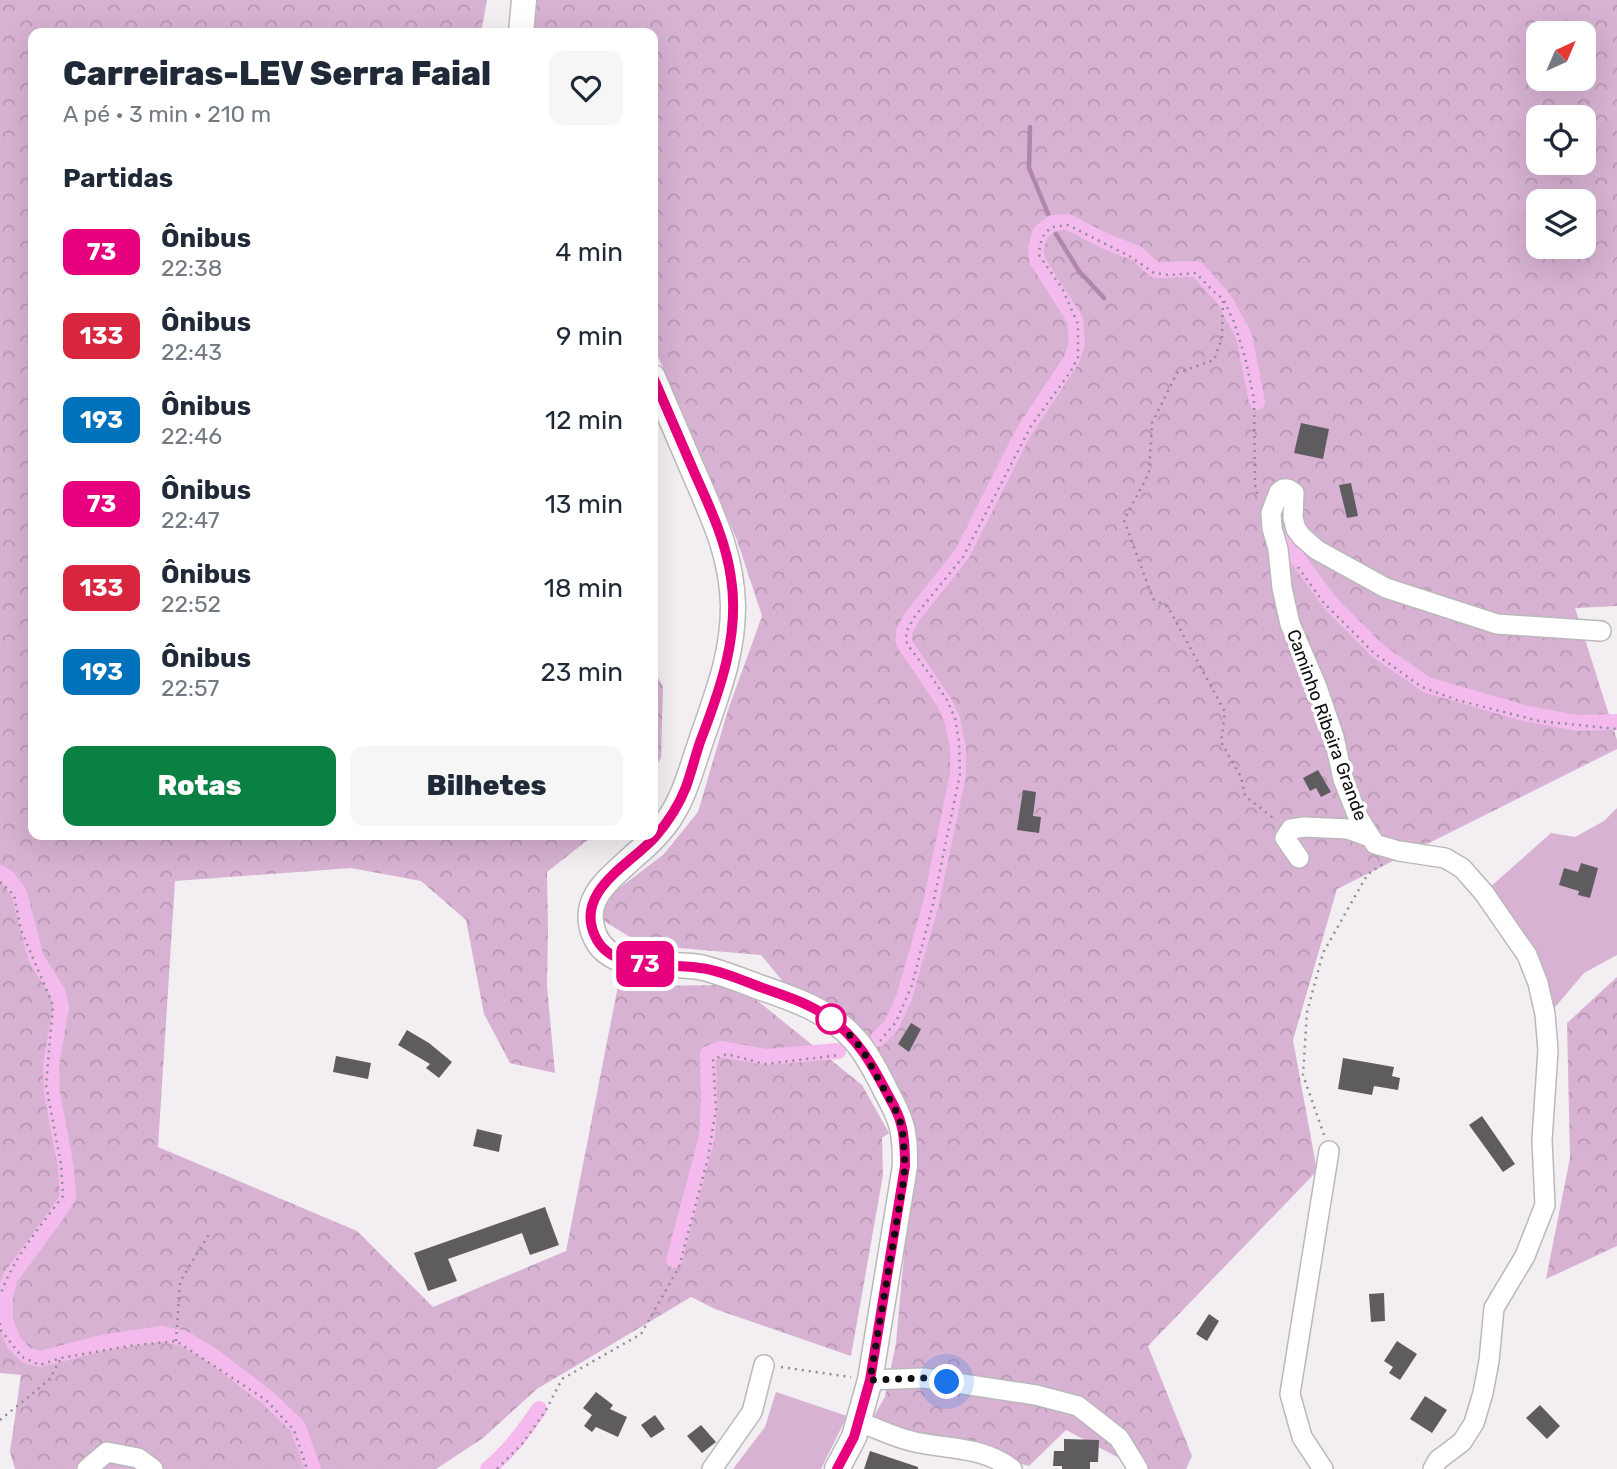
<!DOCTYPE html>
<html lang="pt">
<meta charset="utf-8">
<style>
body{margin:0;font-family:Rubik,sans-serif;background:#f6f6f7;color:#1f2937;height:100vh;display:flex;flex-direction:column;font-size:26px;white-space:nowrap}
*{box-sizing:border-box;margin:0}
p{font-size:23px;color:#747a83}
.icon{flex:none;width:38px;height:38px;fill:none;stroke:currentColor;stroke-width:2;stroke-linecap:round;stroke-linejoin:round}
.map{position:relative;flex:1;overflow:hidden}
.panel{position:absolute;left:28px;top:28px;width:630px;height:812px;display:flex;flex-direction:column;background:#fff;border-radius:14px;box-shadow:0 7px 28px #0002}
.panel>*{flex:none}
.badge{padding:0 14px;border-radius:10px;font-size:24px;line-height:46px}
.needle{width:46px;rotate:44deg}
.tools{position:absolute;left:1526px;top:21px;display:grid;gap:14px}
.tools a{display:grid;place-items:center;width:70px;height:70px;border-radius:14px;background:#fff;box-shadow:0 7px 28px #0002;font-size:35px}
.you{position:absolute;width:35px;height:35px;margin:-18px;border:5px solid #fff;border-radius:50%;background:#1a73e8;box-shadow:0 0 0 10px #1a73e833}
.map>.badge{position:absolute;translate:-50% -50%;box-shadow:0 0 0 4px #fff}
h2{padding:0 35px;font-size:26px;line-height:63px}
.round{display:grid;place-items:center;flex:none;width:74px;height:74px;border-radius:14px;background:#f6f6f7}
.headline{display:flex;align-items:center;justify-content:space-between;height:119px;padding:0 35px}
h1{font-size:33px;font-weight:800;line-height:52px}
.action{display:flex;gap:14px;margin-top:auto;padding:14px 35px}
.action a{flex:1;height:80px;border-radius:14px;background:#0b8043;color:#fff;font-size:28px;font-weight:800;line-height:80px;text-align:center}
.action a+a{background:#f6f6f7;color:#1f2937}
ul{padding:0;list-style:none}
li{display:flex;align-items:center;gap:21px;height:84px;padding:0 35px}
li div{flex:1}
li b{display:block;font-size:26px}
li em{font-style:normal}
li .badge{min-width:77px;font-weight:700;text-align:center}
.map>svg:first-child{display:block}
.grass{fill:#d7b2d2}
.forest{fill:url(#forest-crowns);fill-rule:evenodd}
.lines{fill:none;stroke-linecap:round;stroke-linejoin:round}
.stream{stroke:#b087ab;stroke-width:4.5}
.canal{stroke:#f4baee;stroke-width:16}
.building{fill:#5f5c5f}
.minor-casing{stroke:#bbb8bb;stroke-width:22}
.major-casing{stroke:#bbb8bb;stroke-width:27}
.path{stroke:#918e90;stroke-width:2.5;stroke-dasharray:2 5;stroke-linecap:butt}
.minor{stroke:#fff;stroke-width:19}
.major{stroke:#fff;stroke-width:24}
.line-casing{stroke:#fff;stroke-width:16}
.line{stroke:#e6007e;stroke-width:10}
.walk{stroke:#100f10;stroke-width:7;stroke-dasharray:0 12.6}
.stop-dot{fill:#fff;stroke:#e6007e;stroke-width:3.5}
.labels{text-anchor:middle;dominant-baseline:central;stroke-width:7;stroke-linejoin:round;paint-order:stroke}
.street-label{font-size:18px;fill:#100f10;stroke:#fff}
</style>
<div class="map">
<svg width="1617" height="1469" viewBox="0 0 1617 1469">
<defs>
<pattern id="forest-crowns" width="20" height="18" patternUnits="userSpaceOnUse" patternTransform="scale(1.75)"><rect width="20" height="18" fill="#d7b2d2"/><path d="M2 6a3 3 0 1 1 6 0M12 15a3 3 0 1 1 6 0" fill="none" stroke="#b898b3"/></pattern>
</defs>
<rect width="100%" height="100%" fill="#f2eef1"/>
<!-- grass -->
<g class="grass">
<path d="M 1617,808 L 1617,955 L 1584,973 L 1545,1019 L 1489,888 L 1551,833 L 1575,837 L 1604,821 Z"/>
<path d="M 776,1392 L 847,1416 L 821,1469 L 733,1469 L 765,1427 Z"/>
</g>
<!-- forest -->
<g class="forest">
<path d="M 0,0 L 487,0 L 481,33 L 33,33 L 33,835 L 594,835 L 547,872 L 548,929 L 547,986 L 555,1073 L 510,1063 L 484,1014 L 466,920 L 421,881 L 351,868 L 175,881 L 158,1147 L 357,1231 L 433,1307 L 566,1251 L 618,986 L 738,985 L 862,1085 L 889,1133 L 882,1138 L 883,1175 L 851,1356 L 715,1309 L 691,1297 L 537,1389 L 483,1438 L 436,1469 L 15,1469 L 10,1452 L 21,1375 L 0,1373 Z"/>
<path d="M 535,0 L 1617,0 L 1617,606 L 1575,608 L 1617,740 L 1617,749 L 1337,889 L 1293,1040 L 1317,1171 L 1148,1346 L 1192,1456 L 1186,1469 L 1140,1469 L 1066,1430 L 1029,1466 L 869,1424 L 885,1397 L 896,1343 L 915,1136 L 862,1046 L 799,1001 L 761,955 L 643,945 L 604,921 L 600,909 L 609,896 L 664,854 L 698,812 L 728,710 L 762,616 L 737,540 L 653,345 L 653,33 L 533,33 ZM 1538,33 L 1584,33 L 1584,79 L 1538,79 ZM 1538,117 L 1584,117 L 1584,163 L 1538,163 ZM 1538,201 L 1584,201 L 1584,247 L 1538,247 Z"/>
<path d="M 653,668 L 663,687 L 661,758 L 653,770 Z"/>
<path d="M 1617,977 L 1617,1246 L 1546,1279 L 1570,1158 L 1567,1023 Z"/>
</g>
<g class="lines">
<!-- stream -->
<g class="stream">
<path d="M 1030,127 L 1029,168 L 1049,216"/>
<path d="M 1056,234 L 1079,271 L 1104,298"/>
</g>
<!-- canal -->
<g class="canal">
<path d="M 1278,532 L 1331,604 L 1378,651 L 1427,685 L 1524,713 L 1577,723 L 1617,722"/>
<path d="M 0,873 L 9,879 L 19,893 L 36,958 L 58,993 L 61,1007 L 51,1065 L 52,1093 L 66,1168 L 68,1197 L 52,1221 L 10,1278 L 5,1296 L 5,1321 L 14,1343 L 26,1355 L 40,1359 L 102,1343 L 161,1334 L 183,1338 L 213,1356 L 268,1398 L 298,1427 L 313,1469"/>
<path d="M 878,1039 L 891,1026 L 904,998 L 930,907 L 958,775 L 958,748 L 952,719 L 944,702 L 904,643 L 904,632 L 912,617 L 962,554 L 1023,433 L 1072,359 L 1077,343 L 1075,320 L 1037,260 L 1036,249 L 1040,233 L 1052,223 L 1068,222 L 1107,242 L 1136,253 L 1155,270 L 1197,269 L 1224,299 L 1244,336 L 1257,402"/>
<path d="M 674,1260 L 707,1137 L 709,1102 L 708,1054 L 721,1049 L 766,1057 L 838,1051"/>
<path d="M 488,1469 C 510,1450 523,1433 539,1409"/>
</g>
</g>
<!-- building -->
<g class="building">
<path d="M 1301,423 L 1329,429 L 1323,459 L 1294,453 Z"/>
<path d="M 1351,483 L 1358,516 L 1347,518 L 1339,485 Z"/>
<path d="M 1318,770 L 1331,792 L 1321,797 L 1316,788 L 1310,791 L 1303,778 Z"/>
<path d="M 1023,790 L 1036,792 L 1033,816 L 1041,817 L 1039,833 L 1017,830 Z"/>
<path d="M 1581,863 L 1598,868 L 1590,898 L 1578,895 L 1579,891 L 1559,885 L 1564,868 L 1578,872 Z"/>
<path d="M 911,1023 L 921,1029 L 909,1052 L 898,1044 Z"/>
<path d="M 407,1030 L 429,1043 L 452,1062 L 439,1078 L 426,1068 L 430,1064 L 398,1045 Z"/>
<path d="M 336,1056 L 371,1063 L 368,1079 L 333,1072 Z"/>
<path d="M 1343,1058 L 1394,1067 L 1392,1076 L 1400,1078 L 1398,1090 L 1374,1086 L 1372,1095 L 1338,1089 Z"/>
<path d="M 1482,1116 L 1515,1164 L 1503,1172 L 1469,1125 Z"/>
<path d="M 477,1129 L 502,1135 L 499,1152 L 473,1146 Z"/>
<path d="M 545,1207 L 559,1245 L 530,1255 L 522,1233 L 448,1259 L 457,1281 L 428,1291 L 414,1253 Z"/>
<path d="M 1384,1293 L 1385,1321 L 1371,1322 L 1369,1294 Z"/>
<path d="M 1209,1314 L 1219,1321 L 1207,1341 L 1196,1334 Z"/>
<path d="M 1397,1341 L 1417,1354 L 1400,1380 L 1389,1373 L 1393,1367 L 1384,1361 Z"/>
<path d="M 596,1392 L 613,1405 L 610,1409 L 627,1417 L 618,1437 L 596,1427 L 592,1432 L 584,1426 L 592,1415 L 583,1408 Z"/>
<path d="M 1425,1396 L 1447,1410 L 1432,1433 L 1410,1419 Z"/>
<path d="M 1540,1405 L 1560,1426 L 1547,1439 L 1526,1418 Z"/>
<path d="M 655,1415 L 665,1429 L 651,1438 L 641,1425 Z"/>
<path d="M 701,1425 L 716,1442 L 702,1453 L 687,1436 Z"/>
<path d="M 1064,1439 L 1099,1440 L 1098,1462 L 1090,1462 L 1090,1469 L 1062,1469 L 1062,1466 L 1053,1466 L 1054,1451 L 1064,1451 Z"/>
<path d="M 870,1451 L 918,1467 L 918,1469 L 864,1469 Z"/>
</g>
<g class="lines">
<defs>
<g id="minor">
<path d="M 1299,858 L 1285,838 L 1291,829 L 1304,827 L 1348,829 L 1370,837"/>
<path d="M 870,1380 L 924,1378 L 1036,1395 L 1078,1406 L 1119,1438 L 1138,1469"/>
<path d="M 859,1422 C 876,1428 894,1437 911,1441 C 947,1450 981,1445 1012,1469"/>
<path d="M 87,1469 L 107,1452 L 138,1458 L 153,1469"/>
<path d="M 712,1469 L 752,1412 L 764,1365"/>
<path d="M 1323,1469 L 1302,1437 L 1290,1394 L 1329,1151"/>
<path d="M 1433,1469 L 1438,1460 L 1462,1442 L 1474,1423 L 1483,1393 L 1489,1361 L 1494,1308 L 1525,1256 L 1545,1205 L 1542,1140 L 1548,1050 L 1545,1014 L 1538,983 L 1527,955 L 1484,893 L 1462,868 L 1445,858 L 1399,851 L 1375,844 L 1358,817 L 1343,779 L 1334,737 L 1317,687 L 1290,624 L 1282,588 L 1278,549 L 1272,528 L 1271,513 L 1279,492 L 1283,489 L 1288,489 L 1294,493 L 1293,518 L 1296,529 L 1302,537 L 1317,550 L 1386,588 L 1497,624 L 1601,631"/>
</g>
<g id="major">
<path d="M 521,33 L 524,0"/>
<path d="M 653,377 C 667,410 681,442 695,475 C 714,519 732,556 733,606 C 733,658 716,696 700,744 C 690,773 683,802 664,826 C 655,837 645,847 634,856 C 611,878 580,898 594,934 C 610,976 670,960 704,968 C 722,973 741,980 759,987 C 794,999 830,1011 855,1040 C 867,1053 875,1070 883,1085 C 889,1098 897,1110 901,1124 C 905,1137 905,1152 905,1166 L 870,1380 L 854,1437 L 837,1469"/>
</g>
</defs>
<!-- minor casing -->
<use href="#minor" class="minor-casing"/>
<!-- major casing -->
<use href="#major" class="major-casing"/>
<!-- path -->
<g class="path">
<path d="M 1223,301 L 1222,338 L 1214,360 L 1177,373 L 1152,423 L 1149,473 L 1124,520 L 1153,599 L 1168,607 L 1225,712 L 1221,742 L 1241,777 L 1245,796 L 1276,820"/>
<path d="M 1298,567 L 1323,602 L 1374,653 L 1422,687 L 1457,700 L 1539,721 L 1617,729"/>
<path d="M 0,882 L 14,895 L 21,930 L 53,1005 L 46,1085 L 61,1164 L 63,1196 C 39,1228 13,1258 0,1296"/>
<path d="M 880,1041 L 896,1022 L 912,985 L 933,904 L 960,774 L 959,741 L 955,718 L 947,700 L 931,676 L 907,644 L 906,632 L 915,616 L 963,557 L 1031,426 L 1071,371 L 1078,357 L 1078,324 L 1062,288 L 1039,255 L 1040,245 L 1044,234 L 1052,227 L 1068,225 L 1131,257 L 1154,273 L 1170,275 L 1196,273 L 1213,291 L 1223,299 L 1234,322 L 1245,357 L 1254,399 L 1255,485 L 1258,498"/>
<path d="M 1324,1135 L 1303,1075 L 1307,1012 L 1323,953 L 1367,875 L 1384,863"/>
<path d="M 0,1323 L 0,1329 L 22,1357 L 40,1365 L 61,1358 L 129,1346 L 176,1341 L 266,1400 L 294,1430 L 307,1469"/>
<path d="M 176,1341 L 180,1282 L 209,1234"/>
<path d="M 781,1367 L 851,1377"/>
<path d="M 0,1420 L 49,1380 L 61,1358"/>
<path d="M 497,1469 L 522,1444 L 546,1410 L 562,1379 L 641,1334 L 679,1267 L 708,1158 L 716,1109 L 713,1059 L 727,1054 L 765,1064 L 840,1055"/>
</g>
<!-- minor -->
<use href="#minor" class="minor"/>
<!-- major -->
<use href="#major" class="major"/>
</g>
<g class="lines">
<defs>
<path id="line" d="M 653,377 C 667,410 681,442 695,474 C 710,508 726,541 731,578 C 740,635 720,690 700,742 C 695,757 691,773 686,787 C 679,805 668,822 655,837 C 631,864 574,891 595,936 C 611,973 667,963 700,968 C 719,970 742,980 760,987 C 783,995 808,1003 828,1017 C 857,1037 872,1064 888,1095 C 893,1104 899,1114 901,1124 C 905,1137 905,1152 905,1166 L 870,1380 L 854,1437 L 837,1469"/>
</defs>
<!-- line casing -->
<use href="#line" class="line-casing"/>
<!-- line -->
<use href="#line" class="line"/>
<!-- walk -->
<path class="walk" d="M 831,1019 L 826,1015 L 846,1031 L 862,1049 L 896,1111 L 901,1124 L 903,1136 L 905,1166 L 903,1184 L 870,1380 L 924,1378 L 947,1382"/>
</g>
<!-- markers -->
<circle class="stop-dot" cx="831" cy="1019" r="14"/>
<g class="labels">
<!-- street labels -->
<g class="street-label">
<text transform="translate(1327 725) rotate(70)">Caminho Ribeira Grande</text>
</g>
</g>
</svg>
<div class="tools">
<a><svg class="needle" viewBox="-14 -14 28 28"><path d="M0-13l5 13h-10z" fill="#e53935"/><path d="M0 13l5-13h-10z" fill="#747a83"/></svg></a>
<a><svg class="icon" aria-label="locate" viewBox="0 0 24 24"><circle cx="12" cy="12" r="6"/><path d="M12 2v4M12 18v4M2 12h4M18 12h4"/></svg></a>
<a><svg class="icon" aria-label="layers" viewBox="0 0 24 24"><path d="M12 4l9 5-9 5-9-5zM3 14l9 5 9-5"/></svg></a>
</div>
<div class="you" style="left:947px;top:1382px"></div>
<b class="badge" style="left:645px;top:964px;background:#e6007e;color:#fff">73</b>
<section class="panel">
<div class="headline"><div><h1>Carreiras-LEV Serra Faial</h1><p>A pé · 3 min · 210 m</p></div><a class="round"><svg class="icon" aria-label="heart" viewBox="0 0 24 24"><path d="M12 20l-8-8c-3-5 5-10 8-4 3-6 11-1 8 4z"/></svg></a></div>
<h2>Partidas</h2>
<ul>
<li><span class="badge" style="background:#e6007e;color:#fff">73</span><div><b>Ônibus</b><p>22:38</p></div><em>4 min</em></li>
<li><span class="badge" style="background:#d7263d;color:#fff">133</span><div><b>Ônibus</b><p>22:43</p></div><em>9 min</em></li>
<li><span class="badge" style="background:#0072bc;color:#fff">193</span><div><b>Ônibus</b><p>22:46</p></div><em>12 min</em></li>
<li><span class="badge" style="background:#e6007e;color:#fff">73</span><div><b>Ônibus</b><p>22:47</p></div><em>13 min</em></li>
<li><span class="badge" style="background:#d7263d;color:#fff">133</span><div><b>Ônibus</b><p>22:52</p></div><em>18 min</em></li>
<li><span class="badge" style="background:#0072bc;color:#fff">193</span><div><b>Ônibus</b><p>22:57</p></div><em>23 min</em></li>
</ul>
<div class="action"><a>Rotas</a><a>Bilhetes</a></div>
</section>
</div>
